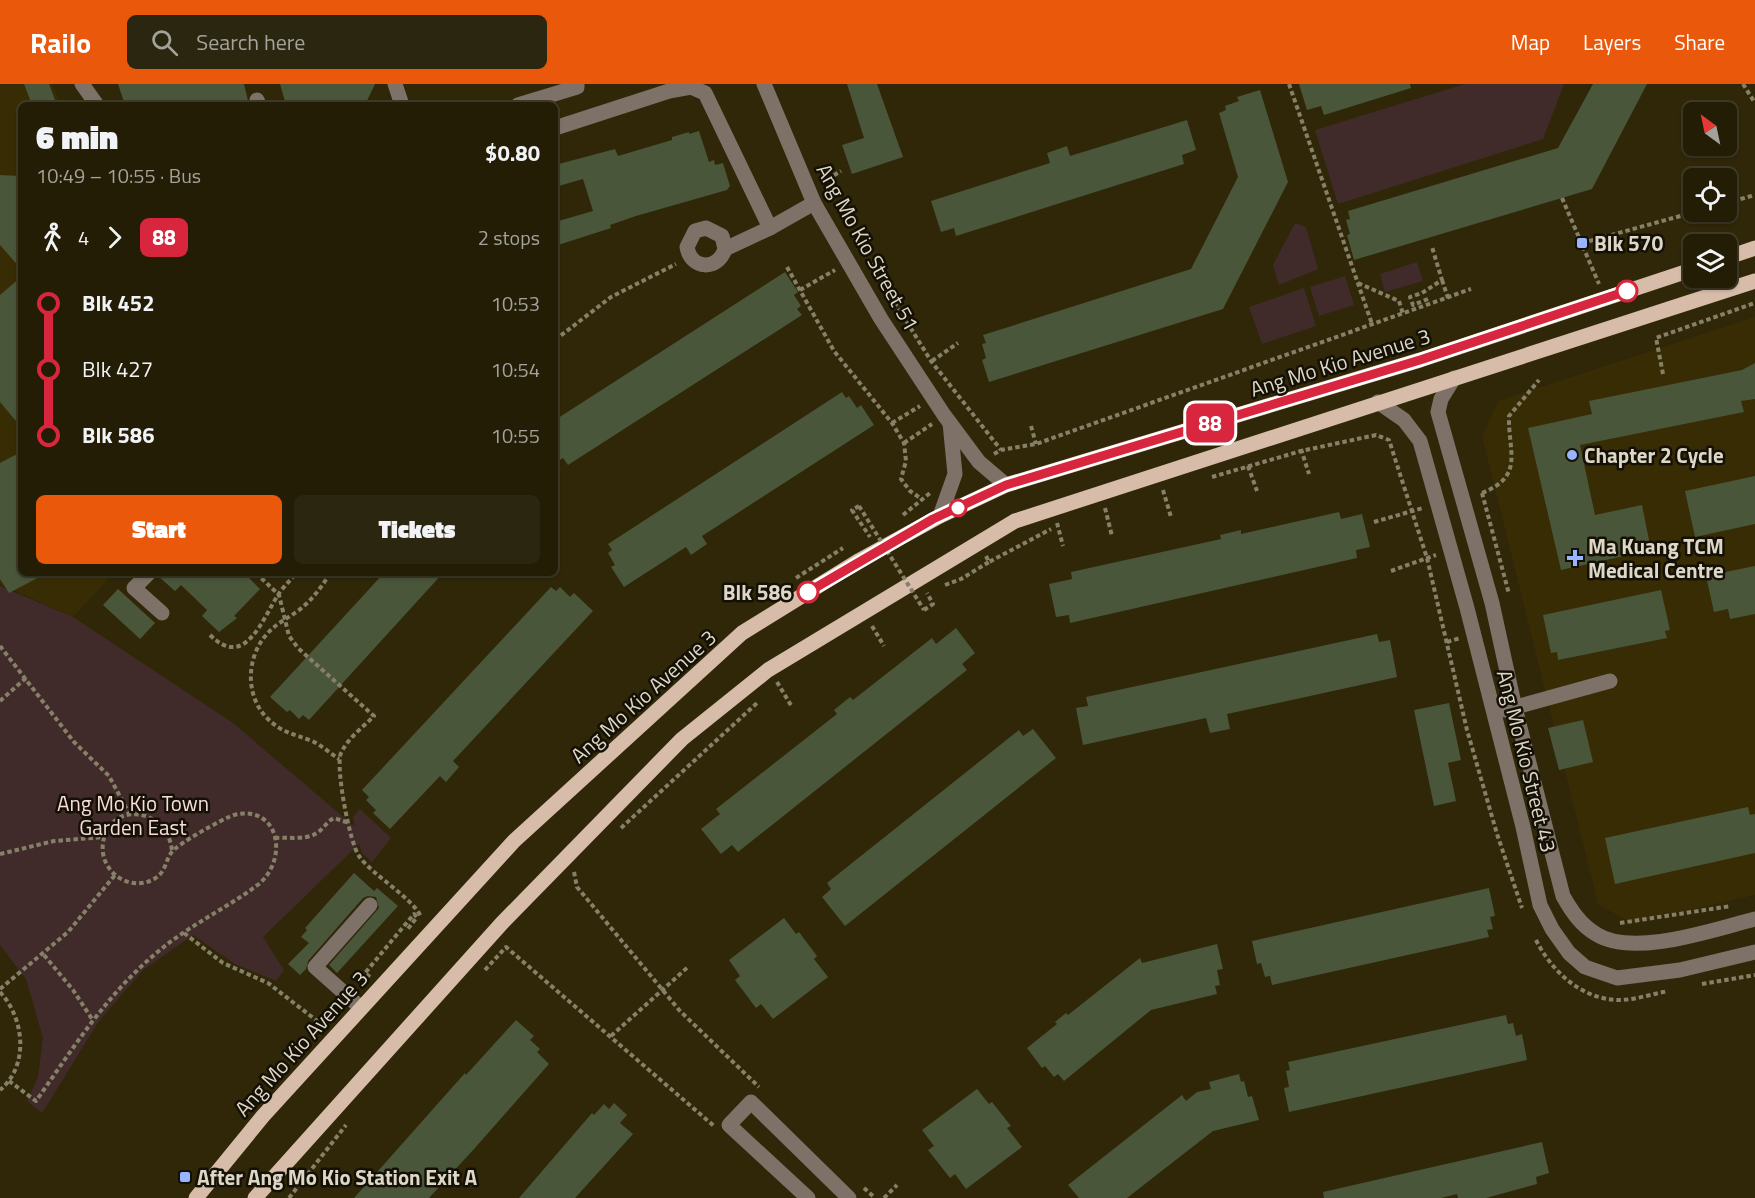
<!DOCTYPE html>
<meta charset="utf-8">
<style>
body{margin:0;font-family:"Titillium Web",sans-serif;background:#2b2610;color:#f1f3f6;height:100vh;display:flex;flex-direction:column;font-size:22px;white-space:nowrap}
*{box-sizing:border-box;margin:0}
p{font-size:20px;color:#a3a29b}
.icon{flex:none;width:33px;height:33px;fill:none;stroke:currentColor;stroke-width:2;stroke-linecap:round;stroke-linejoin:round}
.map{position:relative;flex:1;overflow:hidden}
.drawer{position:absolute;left:18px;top:18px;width:540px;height:474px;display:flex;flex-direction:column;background:#231d06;border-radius:9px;box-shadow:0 2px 4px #0004,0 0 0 2px #403b28}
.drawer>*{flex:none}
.badge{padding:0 12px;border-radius:9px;font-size:21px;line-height:39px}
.needle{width:39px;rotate:327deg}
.controls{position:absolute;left:1683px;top:18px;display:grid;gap:12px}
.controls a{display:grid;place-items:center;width:54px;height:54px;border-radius:9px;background:#231d06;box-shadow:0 2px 4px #0004,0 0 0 2px #403b28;font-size:30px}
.map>.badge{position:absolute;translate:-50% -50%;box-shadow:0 0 0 3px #fff}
.legs{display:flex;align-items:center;gap:9px;height:66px;padding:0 18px;font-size:20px}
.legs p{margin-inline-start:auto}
.overview{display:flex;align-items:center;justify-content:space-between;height:102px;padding:0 18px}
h1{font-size:33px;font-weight:800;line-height:45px}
.primary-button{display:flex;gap:12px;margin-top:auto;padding:12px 18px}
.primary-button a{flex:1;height:69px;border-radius:9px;background:#ea580c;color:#fff;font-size:24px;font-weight:800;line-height:69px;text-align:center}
.primary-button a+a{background:#2b2610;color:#f1f3f6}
ul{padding:0 18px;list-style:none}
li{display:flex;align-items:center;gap:21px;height:66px;font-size:22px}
li i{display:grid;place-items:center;width:9px;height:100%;margin:0 8px;background:currentColor}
li i::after{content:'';width:15px;height:15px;margin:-8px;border:4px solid;border-radius:50%;background:#231d06}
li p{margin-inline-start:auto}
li:first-child i{background:linear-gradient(#0000 50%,currentColor 0)}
li:last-child i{background:linear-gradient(currentColor 50%,#0000 0)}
header{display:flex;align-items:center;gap:36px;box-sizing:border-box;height:84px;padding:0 30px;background:#ea580c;color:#fff}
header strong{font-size:28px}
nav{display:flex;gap:33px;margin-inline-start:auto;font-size:21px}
.search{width:420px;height:54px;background:#2b2610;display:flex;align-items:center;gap:15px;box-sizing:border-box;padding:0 21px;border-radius:9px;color:#a3a29b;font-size:22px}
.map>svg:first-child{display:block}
.built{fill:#372c04}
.green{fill:#402b2a}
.building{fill:#49563a}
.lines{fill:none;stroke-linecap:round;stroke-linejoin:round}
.path{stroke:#868068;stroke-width:4;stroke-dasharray:4.5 3;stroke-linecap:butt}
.minor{stroke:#7e7168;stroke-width:15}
.major{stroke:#d6bca9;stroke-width:15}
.path-bridge{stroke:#868068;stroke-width:4;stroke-dasharray:4.5 3;stroke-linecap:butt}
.line-1-casing{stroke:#fff;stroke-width:14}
.line-1{stroke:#d7263d;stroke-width:9}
.poi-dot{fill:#98b5fd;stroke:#141005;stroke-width:2}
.stop-1-dot{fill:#fff;stroke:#d7263d;stroke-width:3}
.labels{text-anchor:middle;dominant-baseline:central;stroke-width:5;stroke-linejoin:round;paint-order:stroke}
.poi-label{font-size:21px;font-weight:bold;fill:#dcd7c6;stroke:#141005;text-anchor:start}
.street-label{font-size:21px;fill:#dcd7c6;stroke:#141005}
.stop-label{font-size:21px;font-weight:bold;fill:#dcd7c6;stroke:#141005;text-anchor:end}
.park-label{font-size:21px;fill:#f7dcd9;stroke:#141005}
</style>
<header>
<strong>Railo</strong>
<div class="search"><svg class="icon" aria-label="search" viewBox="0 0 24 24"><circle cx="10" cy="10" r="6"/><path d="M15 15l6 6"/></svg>Search here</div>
<nav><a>Map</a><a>Layers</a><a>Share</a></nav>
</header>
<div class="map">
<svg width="1755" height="1114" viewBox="0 0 1755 1114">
<rect width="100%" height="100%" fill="#2f2708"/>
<!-- built -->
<g class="built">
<path d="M 0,0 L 52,0 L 62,21 L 21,21 L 21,489 L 114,489 L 73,533 L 0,500 Z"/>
<path d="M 1755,233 L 1755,811 L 1631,839 L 1598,820 L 1482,352 L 1498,317 Z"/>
</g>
<!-- green -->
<g class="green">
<path d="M 1465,0 L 1564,0 L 1543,55 L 1338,120 L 1315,46 Z"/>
<path d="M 1295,139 L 1306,143 L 1318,185 L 1279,201 L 1273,181 Z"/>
<path d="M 1417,178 L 1423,197 L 1385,208 L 1380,190 Z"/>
<path d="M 1345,192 L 1354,221 L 1319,232 L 1310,203 Z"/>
<path d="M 1304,204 L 1316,242 L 1262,260 L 1249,223 Z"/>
<path d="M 0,502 L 73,533 L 233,639 L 355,743 L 353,733 L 360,725 L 391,754 L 372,778 L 362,769 L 359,760 L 263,853 L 284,886 L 276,897 L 235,880 L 193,851 L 143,886 L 99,937 L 42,1029 L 27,1017 L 38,993 L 43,954 L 26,895 L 0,861 Z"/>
</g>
<!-- building -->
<g class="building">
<path d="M 24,0 L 49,0 L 57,21 L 32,21 Z"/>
<path d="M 118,0 L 244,0 L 249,21 L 125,21 Z"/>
<path d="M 280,0 L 375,0 L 365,21 L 286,21 Z"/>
<path d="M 847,0 L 877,0 L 903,73 L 852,90 L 842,61 L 864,54 Z"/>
<path d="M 1299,0 L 1410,0 L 1411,4 L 1324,31 L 1321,22 L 1307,26 Z"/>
<path d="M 1593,0 L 1647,0 L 1592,105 L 1354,176 L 1347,151 L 1350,150 L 1346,136 L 1350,135 L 1348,127 L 1558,64 Z"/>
<path d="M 1260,6 L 1288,98 L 1223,225 L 989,298 L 982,276 L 986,274 L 982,260 L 986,259 L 983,251 L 1191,185 L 1238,93 L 1219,29 L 1226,26 L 1225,22 L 1239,17 L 1237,13 Z"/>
<path d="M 1187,36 L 1196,66 L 1182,71 L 1184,80 L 956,152 L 954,144 L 941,148 L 931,117 L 1050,79 L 1047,69 L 1067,62 L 1070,72 Z"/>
<path d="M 699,47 L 709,78 L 714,76 L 715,81 L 723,79 L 730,102 L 727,106 L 636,132 L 610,141 L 611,144 L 555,162 L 555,138 L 593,127 L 583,95 L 555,103 L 555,81 L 615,65 L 618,72 L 672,56 L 672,53 L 689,48 L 689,50 Z"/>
<path d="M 0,91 L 21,92 L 21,185 L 0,161 Z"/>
<path d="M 785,188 L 798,208 L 794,211 L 801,222 L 797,225 L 802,231 L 568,381 L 563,374 L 555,379 L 555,336 Z"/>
<path d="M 21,193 L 21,225 L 17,229 L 21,239 L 21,343 L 0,318 L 0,211 Z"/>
<path d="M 1755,279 L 1755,315 L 1741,317 L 1744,328 L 1580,361 L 1595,431 L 1642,421 L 1651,466 L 1561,486 L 1528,344 L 1592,330 L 1589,317 L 1742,286 Z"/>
<path d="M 842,308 L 846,314 L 849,312 L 857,324 L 861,321 L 874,341 L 702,452 L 707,460 L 691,471 L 686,463 L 624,503 L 611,483 L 615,481 L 608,469 L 612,466 L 608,460 Z"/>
<path d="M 21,368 L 21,489 L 47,489 L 9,509 L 0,495 L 0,379 Z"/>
<path d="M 1755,392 L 1755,440 L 1695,453 L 1685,407 Z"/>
<path d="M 1339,428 L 1341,435 L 1362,430 L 1370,463 L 1356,466 L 1357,474 L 1070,539 L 1069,531 L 1056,533 L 1049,500 L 1072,495 L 1071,488 L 1221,455 L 1220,451 L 1241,446 L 1241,450 Z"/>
<path d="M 1755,482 L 1755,530 L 1730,535 L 1728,525 L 1714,528 L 1706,492 Z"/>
<path d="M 158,489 L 244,489 L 260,505 L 234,532 L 237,534 L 219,548 L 202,532 L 207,526 L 181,501 L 175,507 L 158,492 Z"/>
<path d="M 384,489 L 443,489 L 309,636 L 303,631 L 299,635 L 290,626 L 287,628 L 270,613 Z"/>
<path d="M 551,503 L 556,507 L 560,503 L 570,513 L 574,509 L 593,527 L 453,677 L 459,683 L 446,698 L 440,692 L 390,745 L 373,729 L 376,726 L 366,716 L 369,713 L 362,706 Z"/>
<path d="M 118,505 L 155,539 L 140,555 L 103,521 Z"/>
<path d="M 1661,506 L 1670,546 L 1665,547 L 1667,554 L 1558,576 L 1557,568 L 1551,569 L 1543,531 Z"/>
<path d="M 956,544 L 975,569 L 962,580 L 967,586 L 738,768 L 732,761 L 721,770 L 701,745 L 720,730 L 716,725 L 837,630 L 834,626 L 850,613 L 853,616 L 932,554 L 936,560 Z"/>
<path d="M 1377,550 L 1379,558 L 1390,556 L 1397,593 L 1227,630 L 1230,645 L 1210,649 L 1206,634 L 1083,661 L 1076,624 L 1088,622 L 1086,613 Z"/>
<path d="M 1449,619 L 1461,676 L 1448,679 L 1456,717 L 1434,722 L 1414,626 Z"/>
<path d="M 1583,636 L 1593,678 L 1559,686 L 1548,644 Z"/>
<path d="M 1033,645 L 1056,674 L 845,842 L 822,813 L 831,805 L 827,799 L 1019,646 L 1023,652 Z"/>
<path d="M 1748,723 L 1750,731 L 1755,730 L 1755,769 L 1615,800 L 1605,754 Z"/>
<path d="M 354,789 L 374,807 L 377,804 L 398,822 L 337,889 L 329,881 L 379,824 L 376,813 L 368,812 L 363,814 L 308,877 L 306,885 L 300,891 L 288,880 L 309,859 L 301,853 L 307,846 L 305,844 Z"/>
<path d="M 1489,804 L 1495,832 L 1490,833 L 1493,845 L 1487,846 L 1489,853 L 1272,901 L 1270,892 L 1265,893 L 1261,879 L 1257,880 L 1252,857 Z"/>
<path d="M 784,834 L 796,850 L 799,848 L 817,872 L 814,875 L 828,893 L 773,935 L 761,920 L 756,924 L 735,896 L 740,892 L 729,876 Z"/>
<path d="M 1217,860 L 1223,885 L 1217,886 L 1220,901 L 1215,902 L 1217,910 L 1151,926 L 1064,997 L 1058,990 L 1054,993 L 1045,982 L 1042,984 L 1027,964 L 1057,940 L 1055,938 L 1066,929 L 1068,931 L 1140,874 L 1142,879 Z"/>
<path d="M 1506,931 L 1508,940 L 1513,939 L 1516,952 L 1522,950 L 1527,976 L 1289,1028 L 1284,1004 L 1289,1003 L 1286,987 L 1290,986 L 1288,978 Z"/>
<path d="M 516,936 L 534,952 L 530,956 L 540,965 L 537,968 L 549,980 L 474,1065 L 429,1114 L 354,1114 L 465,989 L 466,991 Z"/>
<path d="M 1239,990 L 1241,998 L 1244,997 L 1248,1013 L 1252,1012 L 1259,1036 L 1213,1047 L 1127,1114 L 1079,1114 L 1068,1101 L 1182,1011 L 1186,1017 L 1197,1008 L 1211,1005 L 1209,998 Z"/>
<path d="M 977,1005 L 989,1020 L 992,1018 L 1011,1042 L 1007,1044 L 1022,1063 L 966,1105 L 955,1090 L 950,1094 L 928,1066 L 934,1062 L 922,1046 Z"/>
<path d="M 614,1019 L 627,1031 L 620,1039 L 633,1050 L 575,1114 L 519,1114 L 592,1029 L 594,1031 L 604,1020 L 609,1025 Z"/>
<path d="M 1542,1058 L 1549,1089 L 1536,1093 L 1537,1100 L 1486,1114 L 1458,1114 L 1457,1110 L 1441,1114 L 1324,1114 L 1323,1108 Z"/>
</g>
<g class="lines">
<!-- path -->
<g class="path">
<path d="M 1289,0 L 1372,240"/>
<path d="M 1743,0 L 1755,19"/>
<path d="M 821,99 L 841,87"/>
<path d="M 1562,114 L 1599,200"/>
<path d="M 1726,119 L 1755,111"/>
<path d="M 1582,159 L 1695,128"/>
<path d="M 871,180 L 931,277 L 1001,366"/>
<path d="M 787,183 L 834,267 L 892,339 L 904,359 L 906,377 L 901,395 L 910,407 L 923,416"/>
<path d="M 1442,196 L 1448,214"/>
<path d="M 1358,199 L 1399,217 L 1403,230"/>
<path d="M 800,206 L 835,186"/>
<path d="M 1428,215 L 1413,221 L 1410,213 L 1422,209 L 1442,196 L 1432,163"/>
<path d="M 555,256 L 611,213 L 676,180"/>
<path d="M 932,277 L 958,259"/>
<path d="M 1663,290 L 1656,254 L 1755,219"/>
<path d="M 892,339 L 920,322"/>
<path d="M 1031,342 L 1036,360"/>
<path d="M 904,359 L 932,340"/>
<path d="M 1301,365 L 1309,390"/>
<path d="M 994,370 L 1001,366 L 1036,360 L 1471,205"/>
<path d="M 1248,382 L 1257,407"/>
<path d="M 1212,393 L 1301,367 L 1376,351 L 1389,356 L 1427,474 L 1467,646 L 1497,750 L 1522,824"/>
<path d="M 1163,406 L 1171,433"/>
<path d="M 1482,409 L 1509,510"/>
<path d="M 1482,409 C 1525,392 1508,368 1509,332 L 1539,296"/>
<path d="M 859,422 L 852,426 L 870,453"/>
<path d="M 1105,424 L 1112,452"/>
<path d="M 903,431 L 930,409"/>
<path d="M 1374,438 L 1423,424"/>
<path d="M 1057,439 L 1063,462"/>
<path d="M 986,472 L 989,478 L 1051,445"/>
<path d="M 1391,487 L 1436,471"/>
<path d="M 256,489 L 279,511 L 289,552 L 298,564 L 374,632 C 363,643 348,654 341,669 C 335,683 350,760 359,772 C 372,791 413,814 421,833"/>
<path d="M 330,489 C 323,501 315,512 304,522 C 293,532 277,538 267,550 C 246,573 245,612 267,634 C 282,649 294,650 312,657 C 321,661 330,669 339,675"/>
<path d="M 796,494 L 843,464"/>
<path d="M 945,501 L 961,495 L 989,478"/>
<path d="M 924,526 L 933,520 L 927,509"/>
<path d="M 872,542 L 884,562"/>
<path d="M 210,551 C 245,586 262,536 278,511 C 283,503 290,497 296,489"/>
<path d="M 1447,558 L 1460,554"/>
<path d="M 0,562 L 74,658 L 109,692 L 130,731"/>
<path d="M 777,598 L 792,623"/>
<path d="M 0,617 L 26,594"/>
<path d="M 621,744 L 757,619"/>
<path d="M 275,754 C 287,753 305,756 315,750 C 323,746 326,738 334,734 L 349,739"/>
<path d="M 0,770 L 54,757 L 104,753"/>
<path d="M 574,788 L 577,803 L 680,927 L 759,1003"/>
<path d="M 1620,839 L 1731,822"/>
<path d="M 184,849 L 223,879 L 268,899 L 325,943"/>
<path d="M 1536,856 C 1552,888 1583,917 1622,916 C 1637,915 1653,910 1668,907"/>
<path d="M 44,871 L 73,906 L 92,935"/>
<path d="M 485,886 L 506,863 L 714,1042"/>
<path d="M 370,893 L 365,889 L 414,830 L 417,833 L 407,846"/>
<path d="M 1702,900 L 1755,891"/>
<path d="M 0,905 L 68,848 L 115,791"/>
<path d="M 0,908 C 25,935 29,982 0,1006"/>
<path d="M 611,952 L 689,882"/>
<path d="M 9,997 L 36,1017 C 74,963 108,908 160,866 C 190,841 227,824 259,800 C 289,774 279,720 234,731 C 224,734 177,760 171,769 C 165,778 166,788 154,795 C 129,809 99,787 103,759 C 109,716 169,723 172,768"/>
<path d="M 864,1104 L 875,1114"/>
<path d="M 289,1114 L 346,1041"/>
<path d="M 884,1114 L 897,1101"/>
</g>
<!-- minor -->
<g class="minor">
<path d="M 82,0 L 97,21"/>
<path d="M 395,0 L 402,21"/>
<path d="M 764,0 L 814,119 L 881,235 L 944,331 L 979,378 L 1006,401"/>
<path d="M 257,16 L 259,21"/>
<path d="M 518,21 L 577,3 L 577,0"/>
<path d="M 555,44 L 669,7 L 691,3 L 705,9 L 770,144"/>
<path d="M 725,165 L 722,152 L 706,144 L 695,147 L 687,163 C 691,186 718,187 725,165 L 770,144 L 814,119"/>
<path d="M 1454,294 L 1441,315 L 1438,328 L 1492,519 L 1515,624 L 1563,812 C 1572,828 1581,841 1596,850 C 1633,874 1715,845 1755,835"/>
<path d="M 1378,318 L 1404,336 L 1420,357 L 1467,524 L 1523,743 L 1540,821 L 1552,845 L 1569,869 L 1585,883 L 1617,894 L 1680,886 L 1755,868"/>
<path d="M 940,432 L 955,390 L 950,339"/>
<path d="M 149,489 L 134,504 L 162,529"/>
<path d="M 1505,626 L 1610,597"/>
<path d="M 360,923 L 315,883 L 370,821"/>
<path d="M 808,1114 L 729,1041 L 751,1018 L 849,1114"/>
</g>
<!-- major -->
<g class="major">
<path d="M 1726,174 L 1755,164"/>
<path d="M 196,1114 L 263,1032 L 514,757 L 742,549 L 860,476 L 940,432 L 1006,401 L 1420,276 L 1694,185"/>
<path d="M 255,1114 L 502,839 L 682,655 L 768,586 L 1015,437 L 1755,197"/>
</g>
<!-- path-bridge -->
<path class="path-bridge" d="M 859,422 L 924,526"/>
</g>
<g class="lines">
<defs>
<path id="line-1" d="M 808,508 L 933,435 L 1006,401 L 1420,276 L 1627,207"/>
</defs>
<!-- line-1 casing -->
<use href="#line-1" class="line-1-casing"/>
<!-- line-1 -->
<use href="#line-1" class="line-1"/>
</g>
<!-- markers -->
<g class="poi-dot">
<rect x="1576" y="153" width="12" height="12" rx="3"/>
<circle cx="1572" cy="371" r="6"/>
<path d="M1572 465h6v6h6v6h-6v6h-6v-6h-6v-6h6z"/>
<rect x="179" y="1087" width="12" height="12" rx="3"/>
</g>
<g class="stop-1-dot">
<circle cx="1627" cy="207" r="10"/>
<circle cx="958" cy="424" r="8"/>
<circle cx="808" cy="508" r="10"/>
</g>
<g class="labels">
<!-- poi labels -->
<g class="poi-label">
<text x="1594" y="159">Blk 570</text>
<text x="1584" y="371">Chapter 2 Cycle</text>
<text x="1588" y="462">Ma Kuang TCM<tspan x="1588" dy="24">Medical Centre</tspan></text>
<text x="197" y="1093">After Ang Mo Kio Station Exit A</text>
</g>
<!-- street labels -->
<g class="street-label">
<text transform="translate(868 163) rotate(61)">Ang Mo Kio Street 51</text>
<text transform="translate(1340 278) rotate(-17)">Ang Mo Kio Avenue 3</text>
<text transform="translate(643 612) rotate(-42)">Ang Mo Kio Avenue 3</text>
<text transform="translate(1527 677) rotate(76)">Ang Mo Kio Street 43</text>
<text transform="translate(301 959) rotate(-48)">Ang Mo Kio Avenue 3</text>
</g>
<!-- stop labels -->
<g class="stop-label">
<text x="792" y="508">Blk 586</text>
</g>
<!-- park labels -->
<g class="park-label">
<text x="133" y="719">Ang Mo Kio Town<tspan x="133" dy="24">Garden East</tspan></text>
</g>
</g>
</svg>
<div class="controls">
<a><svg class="needle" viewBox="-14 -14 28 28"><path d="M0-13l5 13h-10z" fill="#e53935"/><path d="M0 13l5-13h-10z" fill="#a3a29b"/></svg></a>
<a><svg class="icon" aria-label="locate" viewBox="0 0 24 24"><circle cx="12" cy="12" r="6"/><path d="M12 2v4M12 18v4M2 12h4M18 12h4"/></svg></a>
<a><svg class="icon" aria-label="layers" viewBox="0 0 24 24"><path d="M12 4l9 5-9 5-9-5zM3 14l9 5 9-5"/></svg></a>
</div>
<b class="badge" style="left:1210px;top:339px;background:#d7263d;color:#fff">88</b>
<section class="drawer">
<div class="overview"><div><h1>6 min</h1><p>10:49 – 10:55 · Bus</p></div><b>$0.80</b></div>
<div class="legs"><svg class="icon" aria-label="walk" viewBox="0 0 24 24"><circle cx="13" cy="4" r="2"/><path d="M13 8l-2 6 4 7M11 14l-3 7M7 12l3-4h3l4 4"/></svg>4<svg class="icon" aria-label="forward" viewBox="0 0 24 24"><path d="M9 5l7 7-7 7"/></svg><b class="badge" style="background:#d7263d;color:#fff">88</b><p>2 stops</p></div>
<ul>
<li><i style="color:#d7263d"></i><b>Blk 452</b><p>10:53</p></li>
<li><i style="color:#d7263d"></i><span>Blk 427</span><p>10:54</p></li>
<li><i style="color:#d7263d"></i><b>Blk 586</b><p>10:55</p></li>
</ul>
<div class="primary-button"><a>Start</a><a>Tickets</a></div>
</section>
</div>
